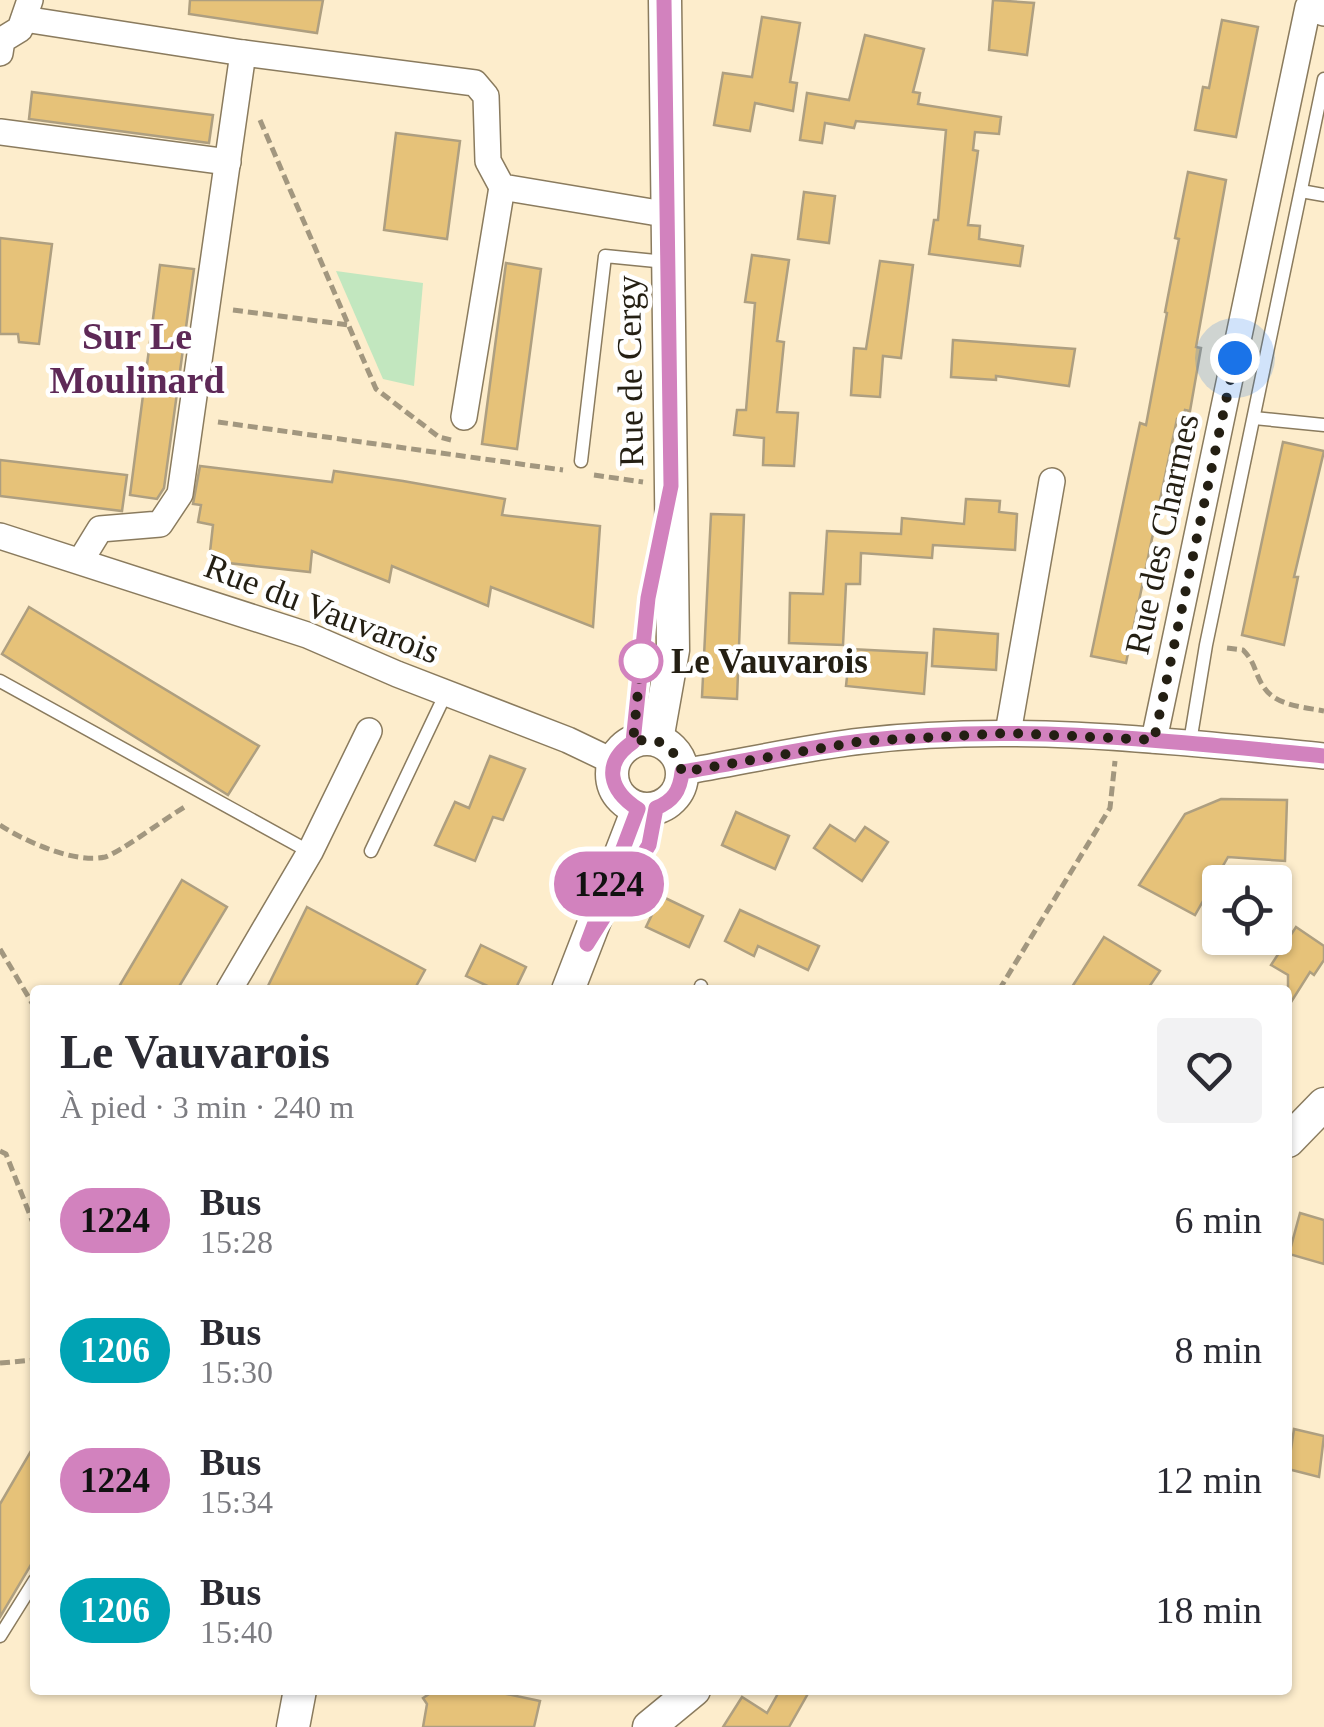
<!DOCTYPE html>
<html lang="fr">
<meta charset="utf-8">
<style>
body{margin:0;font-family:Georgia,serif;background:#f2f2f3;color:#2b2b33;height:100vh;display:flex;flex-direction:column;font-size:38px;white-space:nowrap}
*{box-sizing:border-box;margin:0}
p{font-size:32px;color:#7c7c81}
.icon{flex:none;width:55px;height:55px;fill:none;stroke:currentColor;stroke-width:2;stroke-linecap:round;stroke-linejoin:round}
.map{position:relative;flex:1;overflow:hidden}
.details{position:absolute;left:30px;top:985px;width:1262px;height:710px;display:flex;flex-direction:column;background:#fff;border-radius:10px;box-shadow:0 2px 8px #0004}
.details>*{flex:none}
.badge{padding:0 20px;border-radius:32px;font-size:35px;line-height:65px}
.buttons{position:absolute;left:1202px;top:865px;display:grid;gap:20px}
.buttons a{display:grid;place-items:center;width:90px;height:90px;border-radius:10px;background:#fff;box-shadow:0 2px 8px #0004;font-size:50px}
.you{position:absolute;width:50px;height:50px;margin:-25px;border:8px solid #fff;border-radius:50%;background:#1a73e8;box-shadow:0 0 0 15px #1a73e833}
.map>.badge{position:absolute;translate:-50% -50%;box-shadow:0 0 0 5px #fff}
.round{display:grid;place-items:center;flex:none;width:105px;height:105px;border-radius:10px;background:#f2f2f3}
.summary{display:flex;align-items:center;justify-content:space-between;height:170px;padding:0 30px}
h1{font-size:48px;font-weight:600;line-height:75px}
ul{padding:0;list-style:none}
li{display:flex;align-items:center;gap:30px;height:130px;padding:0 30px}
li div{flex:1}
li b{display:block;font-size:38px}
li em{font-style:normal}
li .badge{min-width:110px;font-weight:700;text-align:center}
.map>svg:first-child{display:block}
.green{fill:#c2e7bf}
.building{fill:#e6c279;stroke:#ae9f80;stroke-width:2.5}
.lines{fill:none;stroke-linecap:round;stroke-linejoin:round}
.service-casing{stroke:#8a7b5e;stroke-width:15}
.minor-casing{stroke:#8a7b5e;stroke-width:28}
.tertiary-casing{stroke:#8a7b5e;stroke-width:35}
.path{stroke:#a2977f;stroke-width:5;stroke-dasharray:10 5;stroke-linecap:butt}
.service{stroke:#fff;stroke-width:12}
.minor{stroke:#fff;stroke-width:25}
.tertiary{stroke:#fff;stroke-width:32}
.line-casing{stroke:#fff;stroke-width:22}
.line{stroke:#d282be;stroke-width:15}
.walk{stroke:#241f13;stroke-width:10;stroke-dasharray:0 18}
.stop-dot{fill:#fff;stroke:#d282be;stroke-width:5}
.labels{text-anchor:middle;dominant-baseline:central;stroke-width:9;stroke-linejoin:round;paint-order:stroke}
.street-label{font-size:35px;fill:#241f13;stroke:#fff}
.stop-label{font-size:35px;font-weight:bold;fill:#241f13;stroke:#fff;text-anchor:start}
.neighbourhood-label{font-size:38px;font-weight:bold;fill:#5e2957;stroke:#fff}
</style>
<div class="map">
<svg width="1324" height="1727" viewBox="0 0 1324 1727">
<rect width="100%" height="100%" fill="#fdedcc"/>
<!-- green -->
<path class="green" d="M 336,271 L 423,283 L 414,386 L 383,379 Z"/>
<!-- building -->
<g class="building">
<path d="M 190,0 L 323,0 L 317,33 L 189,14 Z"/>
<path d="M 993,0 L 1034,3 L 1027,55 L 989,50 Z"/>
<path d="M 762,17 L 800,23 L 790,82 L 797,83 L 793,111 L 755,103 L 750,131 L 714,125 L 723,73 L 752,77 Z"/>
<path d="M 1222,20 L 1258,27 L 1236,137 L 1195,130 L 1203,87 L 1209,88 Z"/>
<path d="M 865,35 L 924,49 L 913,92 L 920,93 L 918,104 L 1001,117 L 999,134 L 975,132 L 973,150 L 978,151 L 968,225 L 980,226 L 979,239 L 1023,246 L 1020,266 L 929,254 L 934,220 L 938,220 L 946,130 L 856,121 L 854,128 L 825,123 L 822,143 L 800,140 L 807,93 L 849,100 Z"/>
<path d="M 32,92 L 213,115 L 209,143 L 29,119 Z"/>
<path d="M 396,133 L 460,141 L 447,239 L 384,230 Z"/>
<path d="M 1188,172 L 1226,180 L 1196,347 L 1201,348 L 1190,411 L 1185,410 L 1183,420 L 1177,419 L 1126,663 L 1091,656 L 1140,423 L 1146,425 L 1167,313 L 1165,312 L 1179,239 L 1175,238 Z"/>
<path d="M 804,192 L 835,196 L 829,243 L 798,239 Z"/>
<path d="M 0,238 L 52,244 L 39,344 L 19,342 L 18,334 L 0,334 Z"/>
<path d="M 752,255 L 789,260 L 777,341 L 784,342 L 777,412 L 798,413 L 794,466 L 763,465 L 764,438 L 734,435 L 737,410 L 746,410 L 755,303 L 745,302 Z"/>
<path d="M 880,261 L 913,265 L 901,358 L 883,356 L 880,397 L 851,395 L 854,348 L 866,349 Z"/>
<path d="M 506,263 L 541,269 L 517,449 L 482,444 Z"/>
<path d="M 160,265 L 194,269 L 164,488 L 157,499 L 130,495 Z"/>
<path d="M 953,340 L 1075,349 L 1069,386 L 996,376 L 996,380 L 951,377 Z"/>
<path d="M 1283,442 L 1324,451 L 1294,577 L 1298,577 L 1284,645 L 1242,635 Z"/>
<path d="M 0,460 L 127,475 L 122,511 L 0,496 Z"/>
<path d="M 200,466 L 332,482 L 334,471 L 403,481 L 505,499 L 502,515 L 600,526 L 593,627 L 491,587 L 488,606 L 392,566 L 389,582 L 312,551 L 310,572 L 209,561 L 213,525 L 198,522 L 201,505 L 193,504 Z"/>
<path d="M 966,499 L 1000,501 L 999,512 L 1017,514 L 1015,550 L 933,545 L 932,558 L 861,553 L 860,584 L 846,584 L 843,645 L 789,643 L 790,593 L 823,594 L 827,531 L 901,534 L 902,518 L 964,524 Z"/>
<path d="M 711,514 L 744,515 L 737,699 L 702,697 Z"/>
<path d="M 29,607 L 259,746 L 228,795 L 2,654 Z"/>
<path d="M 934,629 L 998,634 L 996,670 L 932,666 Z"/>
<path d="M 850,649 L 927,653 L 924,694 L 846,686 Z"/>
<path d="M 490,756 L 525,769 L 503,820 L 493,817 L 475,861 L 435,845 L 455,802 L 469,808 Z"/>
<path d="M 1221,799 L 1287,800 L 1285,861 L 1228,857 L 1195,915 L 1139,885 L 1185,814 Z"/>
<path d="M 736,812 L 789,836 L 775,869 L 722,845 Z"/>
<path d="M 830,825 L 855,841 L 865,827 L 888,842 L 862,881 L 814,848 Z"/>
<path d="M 182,880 L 227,907 L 177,990 L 117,990 Z"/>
<path d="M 661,896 L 703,916 L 689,947 L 646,927 Z"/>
<path d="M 307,907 L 425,970 L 414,990 L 266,990 Z"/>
<path d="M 740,910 L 819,946 L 808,970 L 758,946 L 754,956 L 725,941 Z"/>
<path d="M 1296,927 L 1324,946 L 1324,960 L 1314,975 L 1310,972 L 1288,1007 L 1288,975 L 1271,965 Z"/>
<path d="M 1104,937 L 1160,971 L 1147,990 L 1070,990 Z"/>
<path d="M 481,945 L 526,967 L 515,990 L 496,990 L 466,976 Z"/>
<path d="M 1300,1213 L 1324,1220 L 1324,1264 L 1289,1254 Z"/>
<path d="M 1294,1429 L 1324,1436 L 1319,1477 L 1288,1469 Z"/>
<path d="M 35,1444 L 35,1558 L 0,1617 L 0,1504 Z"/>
<path d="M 435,1690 L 488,1690 L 540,1701 L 534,1727 L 423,1727 L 427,1704 L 423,1698 Z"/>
<path d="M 780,1690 L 810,1690 L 789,1727 L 723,1727 L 742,1697 L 767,1713 Z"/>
</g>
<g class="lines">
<defs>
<g id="service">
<path d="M 1301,191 L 1324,195"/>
<path d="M 1254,418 L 1324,425"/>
<path d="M 581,461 L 605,256 L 666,262"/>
<path d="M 0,681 L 310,852"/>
<path d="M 633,742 L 648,598 L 658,547"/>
<path d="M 1190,742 L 1206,645 L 1324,79"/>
<path d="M 371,851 L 446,693"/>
<path d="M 621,891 L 649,845 L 656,809"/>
<path d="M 700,990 L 701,986"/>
<path d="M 0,1636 L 35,1580"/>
</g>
<g id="minor">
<path d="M 24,19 L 243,53"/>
<path d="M 0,53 L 2,40 L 20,29 L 30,0"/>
<path d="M 0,132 L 228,162"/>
<path d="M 464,417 L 502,187"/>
<path d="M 0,536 L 307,635 L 397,674 L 568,740 L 614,762"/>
<path d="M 81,560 L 100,529 L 160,524 L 180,494 L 243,53 L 475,83 L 486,96 L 488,161 L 502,187 L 652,212 L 667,212"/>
<path d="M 1008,733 L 1052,481"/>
<path d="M 1154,740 L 1308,7 L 1324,13"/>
<path d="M 682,772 C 742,762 802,748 862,741 C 1015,723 1171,741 1324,756"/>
<path d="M 229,990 L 310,852 L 369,731"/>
</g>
<g id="tertiary">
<circle cx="647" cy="774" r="35"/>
<path d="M 657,740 L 673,650 L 665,0"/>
<path d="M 568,990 L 638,809"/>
<path d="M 1288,1141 L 1324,1104"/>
<path d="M 293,1727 L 300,1690"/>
<path d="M 649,1727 L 694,1690"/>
</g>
</defs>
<!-- service casing -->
<use href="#service" class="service-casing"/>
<!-- minor casing -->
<use href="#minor" class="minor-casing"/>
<!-- tertiary casing -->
<use href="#tertiary" class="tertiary-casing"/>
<!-- path -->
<g class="path">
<path d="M 260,120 L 376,389 L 439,437 L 451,440"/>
<path d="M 233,310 L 349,325"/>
<path d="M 218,422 L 563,470"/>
<path d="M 594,475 L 643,482"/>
<path d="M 1227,648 L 1243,650 C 1256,663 1254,672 1263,686 C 1275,706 1304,707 1324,711"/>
<path d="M 0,825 C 24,841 75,864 105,857 C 119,853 169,816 186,806"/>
<path d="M 0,949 L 35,1008"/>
<path d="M 999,990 L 1110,808 L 1115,761"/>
<path d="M 0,1151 L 6,1154 L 35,1228"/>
<path d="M 0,1363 L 35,1360"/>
</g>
<!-- service -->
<use href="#service" class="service"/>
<!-- minor -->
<use href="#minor" class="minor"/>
<!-- tertiary -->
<use href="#tertiary" class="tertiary"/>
</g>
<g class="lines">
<defs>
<path id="line" d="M 664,0 L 671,486 L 648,598 L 633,742 C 601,764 610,791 638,809 L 587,944 L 649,845 L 656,808 C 673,801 680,791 682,772 C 742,762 802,748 862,741 C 1015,723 1171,741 1324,756"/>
</defs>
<!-- line casing -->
<use href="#line" class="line-casing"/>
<!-- line -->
<use href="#line" class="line"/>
<!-- walk -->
<path class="walk" d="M 641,661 L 633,742 C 660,735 675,747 682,772 L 863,741 L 1008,733 L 1154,740 L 1235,358"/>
</g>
<!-- markers -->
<circle class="stop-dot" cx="641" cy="661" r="20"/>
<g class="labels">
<!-- street labels -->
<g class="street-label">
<text transform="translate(630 371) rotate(-91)">Rue de Cergy</text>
<text transform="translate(1162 534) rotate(-78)">Rue des Charmes</text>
<text transform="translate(322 609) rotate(21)">Rue du Vauvarois</text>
</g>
<!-- stop labels -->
<g class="stop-label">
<text x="671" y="661">Le Vauvarois</text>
</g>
<!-- neighbourhood labels -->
<g class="neighbourhood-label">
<text x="137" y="336">Sur Le<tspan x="137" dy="44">Moulinard</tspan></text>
</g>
</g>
</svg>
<div class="buttons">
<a><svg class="icon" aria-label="locate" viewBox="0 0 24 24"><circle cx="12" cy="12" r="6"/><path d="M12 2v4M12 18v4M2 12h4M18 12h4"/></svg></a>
</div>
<div class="you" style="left:1235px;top:358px"></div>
<b class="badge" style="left:609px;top:884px;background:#d282be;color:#111">1224</b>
<section class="details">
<div class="summary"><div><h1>Le Vauvarois</h1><p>À pied · 3 min · 240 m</p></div><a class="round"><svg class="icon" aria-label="heart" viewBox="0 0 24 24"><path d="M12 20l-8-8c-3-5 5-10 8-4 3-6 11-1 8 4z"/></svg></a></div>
<ul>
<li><span class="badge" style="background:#d282be;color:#111">1224</span><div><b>Bus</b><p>15:28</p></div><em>6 min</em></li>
<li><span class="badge" style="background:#00a3b4;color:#fff">1206</span><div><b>Bus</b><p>15:30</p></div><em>8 min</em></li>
<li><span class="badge" style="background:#d282be;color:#111">1224</span><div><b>Bus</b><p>15:34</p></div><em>12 min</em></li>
<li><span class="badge" style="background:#00a3b4;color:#fff">1206</span><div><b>Bus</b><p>15:40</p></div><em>18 min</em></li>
</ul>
</section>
</div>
